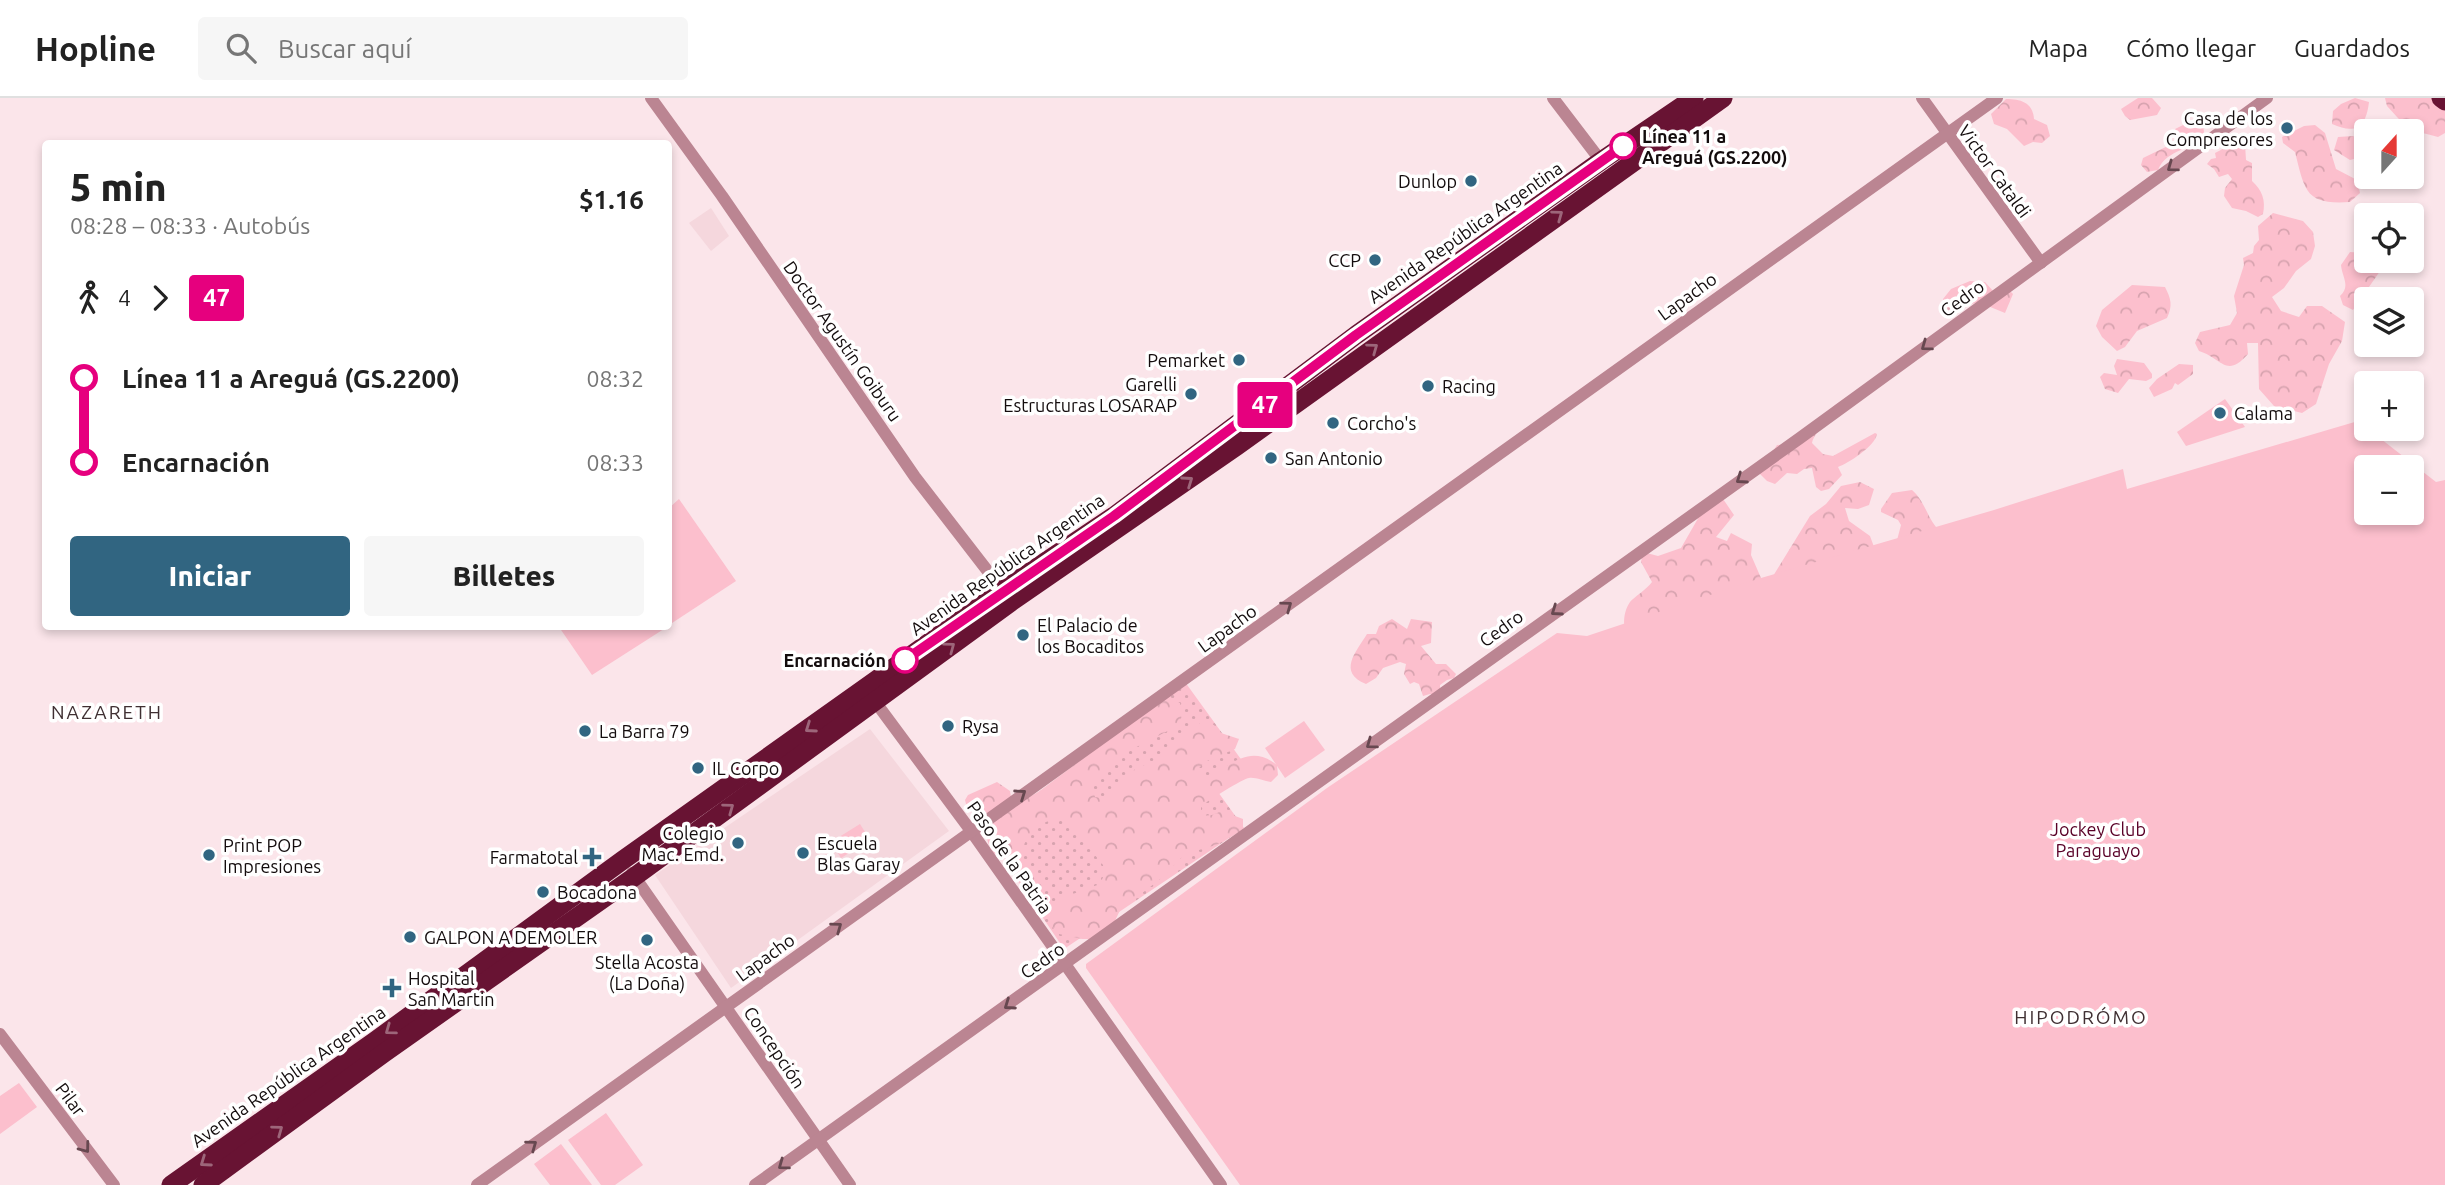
<!DOCTYPE html>
<html lang="es">
<meta charset="utf-8">
<style>
body{margin:0;font-family:Ubuntu,sans-serif;background:#f6f6f6;color:#222;height:100vh;display:flex;flex-direction:column;font-size:26px;white-space:nowrap}
*{box-sizing:border-box;margin:0}
p{font-size:23px;color:#767676}
.icon{flex:none;width:38px;height:38px;fill:none;stroke:currentColor;stroke-width:2;stroke-linecap:round;stroke-linejoin:round}
.map{position:relative;flex:1;overflow:hidden}
.details{position:absolute;left:42px;top:42px;width:630px;height:490px;display:flex;flex-direction:column;background:#fff;border-radius:7px;box-shadow:0 4px 10px #0003}
.details>*{flex:none}
.badge{padding:0 14px;border-radius:5px;font-size:24px;line-height:46px}
.needle{width:46px;rotate:21deg}
.buttons{position:absolute;left:2354px;top:21px;display:grid;gap:14px}
.buttons a{display:grid;place-items:center;width:70px;height:70px;border-radius:7px;background:#fff;box-shadow:0 4px 10px #0003;font-size:35px}
.map>.badge{position:absolute;translate:-50% -50%;box-shadow:0 0 0 4px #fff}
.legs{display:flex;align-items:center;gap:10px;height:77px;padding:0 28px;font-size:23px}
.legs p{margin-inline-start:auto}
.head{display:flex;align-items:center;justify-content:space-between;height:119px;padding:0 28px}
h1{font-size:38px;font-weight:800;line-height:52px}
.button{display:flex;gap:14px;margin-top:auto;padding:14px 28px}
.button a{flex:1;height:80px;border-radius:7px;background:#316581;color:#fff;font-size:28px;font-weight:800;line-height:80px;text-align:center}
.button a+a{background:#f6f6f6;color:#222}
ul{padding:0 28px;list-style:none}
li{display:flex;align-items:center;gap:24px;height:84px;font-size:26px}
li i{display:grid;place-items:center;width:10px;height:100%;margin:0 9px;background:currentColor}
li i::after{content:'';width:18px;height:18px;margin:-9px;border:5px solid;border-radius:50%;background:#fff}
li p{margin-inline-start:auto}
li:first-child i{background:linear-gradient(#0000 50%,currentColor 0)}
li:last-child i{background:linear-gradient(currentColor 50%,#0000 0)}
header{display:flex;align-items:center;gap:42px;box-sizing:border-box;height:98px;padding:0 35px;background:#fff;border-bottom:2px solid #e0e0e0}
header strong{font-size:33px}
nav{display:flex;gap:38px;margin-inline-start:auto;font-size:24px}
.search{width:490px;height:63px;background:#f6f6f6;display:flex;align-items:center;gap:18px;box-sizing:border-box;padding:0 24px;border-radius:7px;color:#767676;font-size:26px}
.map>svg:first-child{display:block}
.built{fill:#f5d7dd}
.grass{fill:url(#grass-dots)}
.forest{fill:url(#forest-crowns)}
.park{fill:#fcbfcd;fill-rule:evenodd}
.lines{fill:none;stroke-linecap:round;stroke-linejoin:round}
.minor{stroke:#bb8592;stroke-width:12}
.highway{stroke:#681333;stroke-width:19}
.oneway{stroke:#674850}
.oneway2{stroke:#9d667a}
.line-1-casing{stroke:#fff;stroke-width:16}
.line-1{stroke:#e6007e;stroke-width:10}
.poi-dot{fill:#316581;stroke:#fff;stroke-width:2.5}
.stop-1-dot{fill:#fff;stroke:#e6007e;stroke-width:3.5}
.labels{text-anchor:middle;dominant-baseline:central;stroke-width:7;stroke-linejoin:round;paint-order:stroke}
.poi-label{font-size:18px;fill:#130c0d;stroke:#fff;text-anchor:start}
.stop-label{font-size:18px;font-weight:bold;fill:#130c0d;stroke:#fff;text-anchor:start}
.street-label{font-size:18px;fill:#130c0d;stroke:#fff}
.park-label{font-size:18px;fill:#590027;stroke:#fff}
.neighbourhood-label{font-size:19px;letter-spacing:2px;fill:#3f2f32;stroke:#fff}
</style>
<header>
<strong>Hopline</strong>
<div class="search"><svg class="icon" aria-label="search" viewBox="0 0 24 24"><circle cx="10" cy="10" r="6"/><path d="M15 15l6 6"/></svg>Buscar aquí</div>
<nav><a>Mapa</a><a>Cómo llegar</a><a>Guardados</a></nav>
</header>
<div class="map">
<svg width="2445" height="1087" viewBox="0 0 2445 1087">
<defs>
<pattern id="grass-dots" width="8" height="8" patternUnits="userSpaceOnUse" patternTransform="scale(1.75)"><rect width="8" height="8" fill="#fcbfcd"/><path d="M2 2h.1M6 6h.1" fill="none" stroke="#d7a3af" stroke-width="1.8" stroke-linecap="round"/></pattern>
<pattern id="forest-crowns" width="20" height="18" patternUnits="userSpaceOnUse" patternTransform="scale(1.75)"><rect width="20" height="18" fill="#fcbfcd"/><path d="M2 6a3 3 0 1 1 6 0M12 15a3 3 0 1 1 6 0" fill="none" stroke="#d7a3af"/></pattern>
</defs>
<rect width="100%" height="100%" fill="#fbe5ea"/>
<!-- built -->
<g class="built">
<path d="M 711,110 L 729,138 L 711,153 L 689,125 Z"/>
<path d="M 870,631 L 949,733 L 731,890 L 655,777 Z"/>
</g>
<!-- grass -->
<path class="grass" d="M 1185,584 L 1243,664 L 1213,687 L 1244,730 L 1064,851 L 985,734 Z"/>
<!-- forest -->
<g class="forest">
<path d="M 2138,0 L 2152,0 L 2161,10 L 2157,17 L 2130,22 L 2125,18 L 2121,11 Z"/>
<path d="M 2355,0 L 2369,4 C 2366,29 2356,37 2332,26 L 2333,13 L 2341,6 Z"/>
<path d="M 2385,0 L 2437,0 L 2445,13 L 2445,35 L 2438,39 L 2408,31 L 2387,8 Z"/>
<path d="M 2006,1 C 2020,1 2033,4 2034,21 L 2047,27 L 2050,38 L 2042,45 L 2033,44 L 2024,48 L 2007,31 L 1994,26 L 1991,16 Z"/>
<path d="M 2189,24 L 2203,27 L 2204,34 C 2193,54 2167,50 2158,72 L 2147,74 L 2141,67 L 2143,60 L 2174,45 L 2178,38 L 2175,31 Z"/>
<path d="M 2315,27 L 2325,35 L 2336,71 L 2357,82 L 2360,95 L 2350,104 C 2305,107 2305,93 2295,54 L 2283,45 L 2282,39 L 2304,28 Z"/>
<path d="M 2353,38 L 2365,45 L 2362,59 L 2350,62 L 2334,52 L 2338,39 Z"/>
<path d="M 2238,43 L 2245,46 L 2246,62 L 2252,65 L 2252,83 C 2262,92 2266,102 2263,116 L 2258,119 L 2246,113 L 2232,110 L 2224,98 L 2225,90 L 2232,81 L 2228,76 L 2219,79 L 2214,71 L 2207,66 L 2211,61 L 2216,60 L 2215,55 Z"/>
<path d="M 2273,115 L 2303,123 L 2313,134 L 2315,148 L 2311,161 L 2296,173 L 2284,190 L 2272,199 L 2281,213 L 2299,219 L 2307,208 L 2322,208 L 2345,224 L 2342,243 L 2329,266 L 2316,306 L 2302,315 L 2274,308 L 2259,291 L 2258,245 L 2247,245 L 2248,256 C 2226,281 2222,260 2199,253 L 2195,245 L 2200,234 L 2230,227 L 2237,215 L 2234,198 L 2244,167 L 2243,160 L 2253,155 L 2254,148 L 2259,142 L 2258,128 Z"/>
<path d="M 2350,154 L 2366,155 L 2366,163 L 2387,163 L 2353,212 L 2343,207 L 2340,198 C 2351,188 2342,179 2341,167 Z"/>
<path d="M 1970,183 L 1985,184 L 1994,194 L 2009,192 L 2013,196 L 2005,215 L 1978,204 L 1947,215 L 1943,201 L 1951,191 Z"/>
<path d="M 2132,187 L 2165,189 C 2171,201 2173,207 2167,220 L 2137,233 L 2125,249 L 2117,253 L 2102,239 L 2096,228 L 2102,212 Z"/>
<path d="M 2117,261 L 2144,265 L 2152,276 L 2152,280 L 2146,283 L 2129,281 L 2118,295 L 2105,291 L 2100,279 L 2104,275 L 2117,277 L 2114,268 Z"/>
<path d="M 2179,266 L 2193,267 L 2193,276 L 2178,287 L 2175,285 L 2172,291 L 2154,299 L 2149,290 L 2157,281 Z"/>
<path d="M 1848,298 L 1863,299 C 1858,307 1852,307 1844,312 C 1832,320 1815,332 1812,345 L 1823,356 L 1833,358 L 1875,335 L 1877,336 C 1875,348 1849,365 1838,369 L 1842,377 L 1829,391 L 1821,393 L 1816,389 L 1812,370 L 1804,371 L 1797,376 L 1787,375 L 1775,386 L 1767,383 L 1759,375 L 1777,347 L 1791,346 L 1835,307 Z"/>
<path d="M 1860,384 L 1874,391 L 1869,407 L 1858,411 L 1845,410 L 1849,423 L 1870,438 L 1877,457 L 1749,517 L 1810,418 L 1826,406 L 1841,388 Z"/>
<path d="M 1912,392 C 1925,403 1927,420 1938,431 L 1896,446 L 1901,427 L 1898,422 L 1881,414 L 1881,411 L 1892,395 Z"/>
<path d="M 1721,398 L 1734,417 L 1716,439 L 1727,443 L 1731,435 L 1752,446 L 1751,457 L 1761,480 L 1756,498 L 1628,551 C 1625,535 1620,519 1630,504 C 1634,499 1646,492 1652,484 L 1641,464 L 1643,454 L 1658,458 L 1681,450 L 1704,410 Z"/>
<path d="M 1392,521 L 1407,531 L 1411,521 L 1432,524 L 1431,545 L 1421,548 L 1436,566 L 1446,566 L 1456,576 L 1454,580 L 1447,582 L 1440,587 L 1440,597 L 1430,596 L 1423,598 L 1419,586 L 1414,584 L 1410,586 L 1404,576 L 1406,566 L 1400,564 L 1383,570 L 1376,580 L 1366,586 C 1337,574 1356,554 1367,536 L 1376,536 L 1379,528 Z"/>
<path d="M 1170,600 L 1180,605 L 1182,615 L 1180,625 C 1162,640 1095,662 1093,688 C 1092,689 1095,698 1095,699 L 1107,701 L 1135,671 L 1154,663 L 1172,652 L 1194,629 L 1203,623 L 1214,627 L 1221,635 L 1239,641 L 1235,651 L 1207,663 L 1199,670 L 1203,680 C 1230,670 1248,644 1277,667 L 1278,677 L 1271,684 C 1264,683 1255,679 1249,680 C 1244,680 1206,704 1201,708 L 1201,718 L 1212,717 L 1222,713 L 1243,721 L 1243,732 L 1216,747 L 1185,756 L 1163,779 L 1120,812 L 1111,832 L 1093,841 L 1082,841 L 1059,836 L 1052,829 L 1052,808 L 1070,797 L 1100,786 L 1104,777 L 1103,767 L 1065,720 C 1041,720 1026,736 1020,758 C 1008,762 1001,760 991,754 L 985,734 C 1000,708 1032,701 1055,683 C 1089,655 1124,629 1159,603 Z"/>
<path d="M 997,684 L 1010,693 L 1011,699 L 987,717 C 975,718 967,713 965,702 L 968,697 Z"/>
</g>
<!-- park -->
<g class="park">
<path d="M 2225,301 L 2245,329 L 2186,348 L 2177,334 Z"/>
<path d="M 2358,323 L 2436,384 L 2445,382 L 2445,1087 L 1240,1087 L 1086,870 L 1086,866 L 1327,690 L 1557,535 L 1587,538 L 1761,480 L 1994,412 L 2123,371 L 2127,391 ZM 2366,369 L 2412,369 L 2412,415 L 2366,415 Z"/>
<path d="M 679,401 L 736,483 L 669,527 L 669,410 Z"/>
<path d="M 559,529 L 667,529 L 592,577 Z"/>
<path d="M 1304,623 L 1325,652 L 1285,680 L 1265,650 Z"/>
<path d="M 860,726 L 870,742 L 841,760 L 831,744 Z"/>
<path d="M 19,985 L 37,1009 L 0,1036 L 0,998 Z"/>
<path d="M 606,1015 L 643,1067 L 615,1087 L 601,1087 L 568,1042 Z"/>
<path d="M 561,1046 L 592,1087 L 550,1087 L 534,1066 Z"/>
</g>
<g class="lines">
<!-- minor -->
<g class="minor">
<path d="M 651,0 L 722,98 L 915,379 L 1007,498"/>
<path d="M 1553,0 L 1601,63"/>
<path d="M 1922,0 L 2041,165"/>
<path d="M 871,598 L 971,733 L 1221,1087"/>
<path d="M 632,775 L 850,1087"/>
<path d="M 0,936 L 114,1087"/>
<path d="M 477,1087 L 1997,0"/>
<path d="M 755,1087 L 1800,340 L 2267,0"/>
</g>
<!-- highway -->
<g class="highway">
<path d="M 2441,0 L 2445,3"/>
<path d="M 171,1087 L 375,943 L 623,762 L 1003,492 L 1114,418 L 1356,237 L 1601,63 L 1694,0"/>
<path d="M 203,1087 L 384,955 L 634,779 L 1011,504 L 1237,348 L 1723,0"/>
</g>
</g>
<!-- one-way arrows -->
<defs><path id="oneway-chevron" d="M-2-3.5L2.5 0L-2 3.5" fill="none" stroke-width="1.6" stroke-linecap="round" stroke-linejoin="round" transform="scale(1.75)"/></defs>
<g class="oneway">
<use href="#oneway-chevron" transform="translate(2172 69) rotate(144)"/>
<use href="#oneway-chevron" transform="translate(1926 248) rotate(144)"/>
<use href="#oneway-chevron" transform="translate(1741 381) rotate(145)"/>
<use href="#oneway-chevron" transform="translate(1287 508) rotate(-36)"/>
<use href="#oneway-chevron" transform="translate(1556 513) rotate(145)"/>
<use href="#oneway-chevron" transform="translate(1371 646) rotate(144)"/>
<use href="#oneway-chevron" transform="translate(1021 696) rotate(-35)"/>
<use href="#oneway-chevron" transform="translate(837 829) rotate(-36)"/>
<use href="#oneway-chevron" transform="translate(1009 907) rotate(145)"/>
<use href="#oneway-chevron" transform="translate(532 1047) rotate(-36)"/>
<use href="#oneway-chevron" transform="translate(85 1050) rotate(53)"/>
<use href="#oneway-chevron" transform="translate(783 1067) rotate(144)"/>
</g>
<g class="oneway2">
<use href="#oneway-chevron" transform="translate(1558 117) rotate(-36)"/>
<use href="#oneway-chevron" transform="translate(1373 250) rotate(-36)"/>
<use href="#oneway-chevron" transform="translate(1188 383) rotate(-35)"/>
<use href="#oneway-chevron" transform="translate(950 549) rotate(-37)"/>
<use href="#oneway-chevron" transform="translate(810 630) rotate(145)"/>
<use href="#oneway-chevron" transform="translate(729 710) rotate(-36)"/>
<use href="#oneway-chevron" transform="translate(390 932) rotate(144)"/>
<use href="#oneway-chevron" transform="translate(278 1032) rotate(-36)"/>
<use href="#oneway-chevron" transform="translate(205 1064) rotate(145)"/>
</g>
<g class="lines">
<defs>
<path id="line-1" d="M 905,562 L 1114,418 L 1356,237 L 1623,48"/>
</defs>
<!-- line-1 casing -->
<use href="#line-1" class="line-1-casing"/>
<!-- line-1 -->
<use href="#line-1" class="line-1"/>
</g>
<!-- markers -->
<g class="poi-dot">
<circle cx="2287" cy="30" r="7"/>
<circle cx="1471" cy="83" r="7"/>
<circle cx="1375" cy="162" r="7"/>
<circle cx="1239" cy="262" r="7"/>
<circle cx="1428" cy="288" r="7"/>
<circle cx="1191" cy="296" r="7"/>
<circle cx="2220" cy="315" r="7"/>
<circle cx="1333" cy="325" r="7"/>
<circle cx="1271" cy="360" r="7"/>
<circle cx="1023" cy="537" r="7"/>
<circle cx="948" cy="628" r="7"/>
<circle cx="585" cy="633" r="7"/>
<circle cx="698" cy="670" r="7"/>
<circle cx="738" cy="745" r="7"/>
<circle cx="803" cy="755" r="7"/>
<circle cx="209" cy="757" r="7"/>
<path d="M588.5 748.5h7v7h7v7h-7v7h-7v-7h-7v-7h7z"/>
<circle cx="543" cy="794" r="7"/>
<circle cx="410" cy="839" r="7"/>
<circle cx="647" cy="842" r="7"/>
<path d="M388.5 879.5h7v7h7v7h-7v7h-7v-7h-7v-7h7z"/>
</g>
<g class="stop-1-dot">
<circle cx="1623" cy="48" r="12"/>
<circle cx="905" cy="562" r="12"/>
</g>
<g class="labels">
<!-- poi labels -->
<g class="poi-label">
<text x="2273" y="20" text-anchor="end">Casa de los<tspan x="2273" dy="21">Compresores</tspan></text>
<text x="1457" y="83" text-anchor="end">Dunlop</text>
<text x="1361" y="162" text-anchor="end">CCP</text>
<text x="1225" y="262" text-anchor="end">Pemarket</text>
<text x="1177" y="286" text-anchor="end">Garelli<tspan x="1177" dy="21">Estructuras LOSARAP</tspan></text>
<text x="1442" y="288">Racing</text>
<text x="2234" y="315">Calama</text>
<text x="1347" y="325">Corcho's</text>
<text x="1285" y="360">San Antonio</text>
<text x="1037" y="527">El Palacio de<tspan x="1037" dy="21">los Bocaditos</tspan></text>
<text x="962" y="628">Rysa</text>
<text x="599" y="633">La Barra 79</text>
<text x="712" y="670">IL Corpo</text>
<text x="724" y="735" text-anchor="end">Colegio<tspan x="724" dy="21">Mac. Emd.</tspan></text>
<text x="817" y="745">Escuela<tspan x="817" dy="21">Blas Garay</tspan></text>
<text x="223" y="747">Print POP<tspan x="223" dy="21">Impresiones</tspan></text>
<text x="578" y="759" text-anchor="end">Farmatotal</text>
<text x="557" y="794">Bocadona</text>
<text x="424" y="839">GALPON A DEMOLER</text>
<text x="647" y="864" text-anchor="middle">Stella Acosta<tspan x="647" dy="21">(La Doña)</tspan></text>
<text x="408" y="880">Hospital<tspan x="408" dy="21">San Martin</tspan></text>
</g>
<!-- stop labels -->
<g class="stop-label">
<text x="1642" y="38">Línea 11 a<tspan x="1642" dy="21">Areguá (GS.2200)</tspan></text>
<text x="886" y="562" text-anchor="end">Encarnación</text>
</g>
<!-- street labels -->
<g class="street-label">
<text transform="translate(1995 73) rotate(54)">Victor Cataldi</text>
<text transform="translate(1465 134) rotate(-35)">Avenida República Argentina</text>
<text transform="translate(1687 198) rotate(-36)">Lapacho</text>
<text transform="translate(1962 200) rotate(-36)">Cedro</text>
<text transform="translate(843 243) rotate(55)">Doctor Agustín Goiburu</text>
<text transform="translate(1007 466) rotate(-35)">Avenida República Argentina</text>
<text transform="translate(1227 530) rotate(-36)">Lapacho</text>
<text transform="translate(1501 530) rotate(-36)">Cedro</text>
<text transform="translate(1010 759) rotate(55)">Paso de la Patria</text>
<text transform="translate(765 859) rotate(-36)">Lapacho</text>
<text transform="translate(1042 862) rotate(-35)">Cedro</text>
<text transform="translate(775 949) rotate(56)">Concepción</text>
<text transform="translate(288 978) rotate(-35)">Avenida República Argentina</text>
<text transform="translate(71 1001) rotate(53)">Pilar</text>
</g>
<!-- park labels -->
<g class="park-label">
<text x="2098" y="731">Jockey Club<tspan x="2098" dy="21">Paraguayo</tspan></text>
</g>
<!-- neighbourhood labels -->
<g class="neighbourhood-label">
<text x="107" y="614">NAZARETH</text>
<text x="2081" y="919">HIPODRÓMO</text>
</g>
</g>
</svg>
<div class="buttons">
<a><svg class="needle" viewBox="-14 -14 28 28"><path d="M0-13l5 13h-10z" fill="#e53935"/><path d="M0 13l5-13h-10z" fill="#767676"/></svg></a>
<a><svg class="icon" aria-label="locate" viewBox="0 0 24 24"><circle cx="12" cy="12" r="6"/><path d="M12 2v4M12 18v4M2 12h4M18 12h4"/></svg></a>
<a><svg class="icon" aria-label="layers" viewBox="0 0 24 24"><path d="M12 4l9 5-9 5-9-5zM3 14l9 5 9-5"/></svg></a>
<a>+</a>
<a>−</a>
</div>
<b class="badge" style="left:1265px;top:307px;background:#e6007e;color:#fff">47</b>
<section class="details">
<div class="head"><div><h1>5 min</h1><p>08:28 – 08:33 · Autobús</p></div><b>$1.16</b></div>
<div class="legs"><svg class="icon" aria-label="walk" viewBox="0 0 24 24"><circle cx="13" cy="4" r="2"/><path d="M13 8l-2 6 4 7M11 14l-3 7M7 12l3-4h3l4 4"/></svg>4<svg class="icon" aria-label="forward" viewBox="0 0 24 24"><path d="M9 5l7 7-7 7"/></svg><b class="badge" style="background:#e6007e;color:#fff">47</b></div>
<ul>
<li><i style="color:#e6007e"></i><b>Línea 11 a Areguá (GS.2200)</b><p>08:32</p></li>
<li><i style="color:#e6007e"></i><b>Encarnación</b><p>08:33</p></li>
</ul>
<div class="button"><a>Iniciar</a><a>Billetes</a></div>
</section>
</div>
